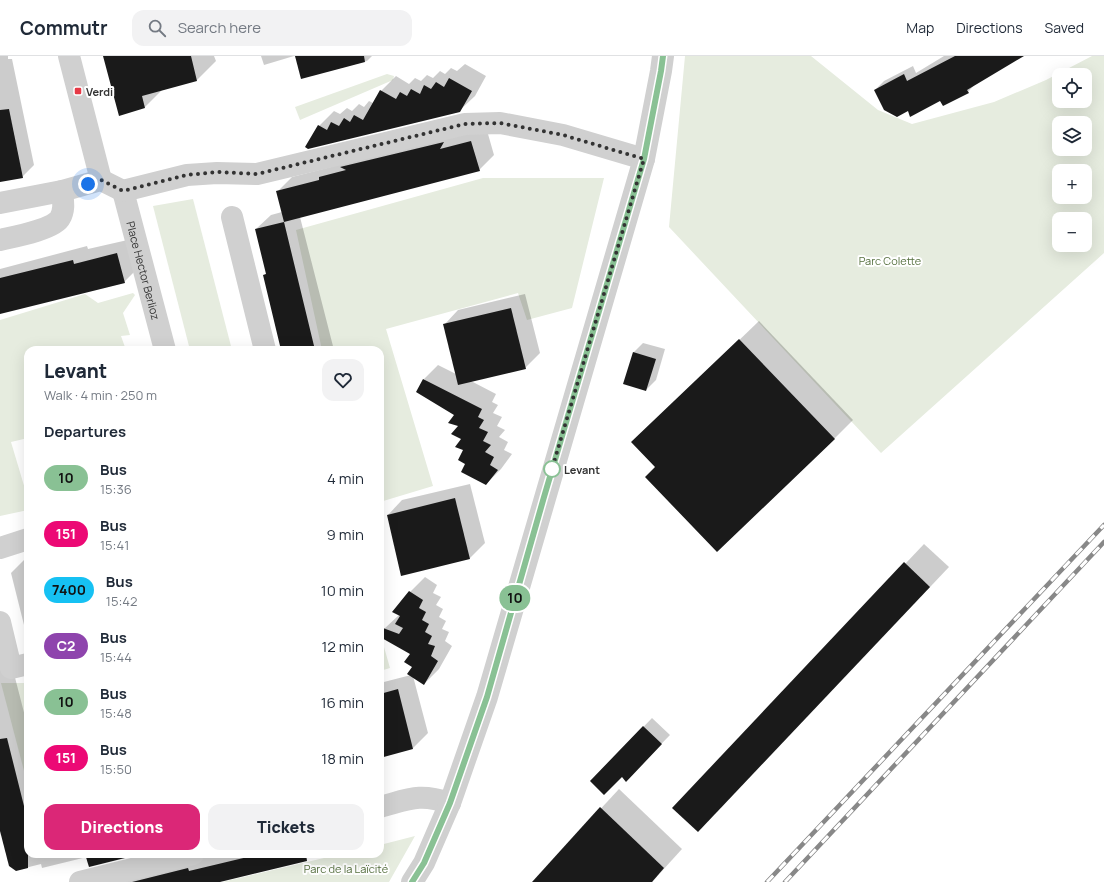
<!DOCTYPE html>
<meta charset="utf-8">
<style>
body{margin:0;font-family:Manrope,sans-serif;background:#f2f2f3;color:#1f2937;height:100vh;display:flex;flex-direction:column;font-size:15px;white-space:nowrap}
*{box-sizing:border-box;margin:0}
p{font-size:13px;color:#747a83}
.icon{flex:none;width:22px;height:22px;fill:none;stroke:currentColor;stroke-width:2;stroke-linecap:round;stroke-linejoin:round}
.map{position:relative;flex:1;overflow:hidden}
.details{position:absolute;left:24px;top:290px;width:360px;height:512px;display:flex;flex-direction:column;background:#fff;border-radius:12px;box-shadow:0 4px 16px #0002}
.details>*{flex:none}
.badge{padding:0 8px;border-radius:13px;font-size:14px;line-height:26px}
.tools{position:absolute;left:1052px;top:12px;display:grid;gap:8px}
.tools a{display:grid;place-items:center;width:40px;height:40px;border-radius:8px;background:#fff;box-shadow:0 4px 16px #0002;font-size:20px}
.you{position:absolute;width:20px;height:20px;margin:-10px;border:3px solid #fff;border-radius:50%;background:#1a73e8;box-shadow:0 0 0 6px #1a73e833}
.map>.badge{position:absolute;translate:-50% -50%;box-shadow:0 0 0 2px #fff}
h2{padding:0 20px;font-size:15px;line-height:36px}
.round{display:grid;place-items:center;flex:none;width:42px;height:42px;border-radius:12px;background:#f2f2f3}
.headline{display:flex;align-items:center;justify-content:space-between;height:68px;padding:0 20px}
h1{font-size:19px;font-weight:800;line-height:30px}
.action{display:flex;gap:8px;margin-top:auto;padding:8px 20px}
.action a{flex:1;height:46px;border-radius:12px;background:#db2777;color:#fff;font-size:16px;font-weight:800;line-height:46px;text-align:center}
.action a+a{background:#f2f2f3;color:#1f2937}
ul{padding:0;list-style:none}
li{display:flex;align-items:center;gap:12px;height:56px;padding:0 20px}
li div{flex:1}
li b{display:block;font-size:15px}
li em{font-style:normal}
li .badge{min-width:44px;font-weight:700;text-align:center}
header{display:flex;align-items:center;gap:24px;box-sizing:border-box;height:56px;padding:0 20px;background:#fff;border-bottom:1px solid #e0e1e3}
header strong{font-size:19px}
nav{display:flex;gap:22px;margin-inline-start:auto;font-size:14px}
.search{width:280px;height:36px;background:#f2f2f3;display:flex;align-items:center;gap:10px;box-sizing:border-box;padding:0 14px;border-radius:12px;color:#747a83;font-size:15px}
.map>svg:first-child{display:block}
.green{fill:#e6ecdf;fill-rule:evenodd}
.shadow{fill:#0003}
.building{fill:#1a1a1a}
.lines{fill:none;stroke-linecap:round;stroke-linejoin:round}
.minor{stroke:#d0d0d0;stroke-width:22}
.tertiary{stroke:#d0d0d0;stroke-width:22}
.rail-casing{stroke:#888;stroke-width:4.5}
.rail{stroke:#fff;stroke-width:3;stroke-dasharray:9;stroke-linecap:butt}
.line-casing{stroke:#fff;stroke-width:9}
.line{stroke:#89c194;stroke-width:6}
.walk{stroke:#333;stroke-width:4;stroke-dasharray:0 7.2}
.poi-dot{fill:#e63946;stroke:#fff;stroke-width:1.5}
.stop-dot{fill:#fff;stroke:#89c194;stroke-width:2}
.labels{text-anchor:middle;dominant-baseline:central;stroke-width:4;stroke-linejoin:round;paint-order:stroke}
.poi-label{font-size:11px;font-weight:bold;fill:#333;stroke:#fff;text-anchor:start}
.park-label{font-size:11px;fill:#56703f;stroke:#fff}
.street-label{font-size:11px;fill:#333;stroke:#fff}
.stop-label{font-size:11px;font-weight:bold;fill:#333;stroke:#fff;text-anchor:start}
</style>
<header>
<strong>Commutr</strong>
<div class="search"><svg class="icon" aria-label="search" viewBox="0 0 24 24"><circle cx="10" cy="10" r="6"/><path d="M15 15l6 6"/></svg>Search here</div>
<nav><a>Map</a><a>Directions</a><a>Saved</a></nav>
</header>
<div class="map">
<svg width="1104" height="826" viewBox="0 0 1104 826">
<rect width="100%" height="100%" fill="#fff"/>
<!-- green -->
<g class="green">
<path d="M 685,0 L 811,0 L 878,54 L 912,68 L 994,46 L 1046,24 L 1092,0 L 1104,0 L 1104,197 L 881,397 L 669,171 ZM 1059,19 L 1085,19 L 1085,45 L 1059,45 ZM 1059,67 L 1085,67 L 1085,93 L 1059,93 ZM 1059,115 L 1085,115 L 1085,141 L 1059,141 ZM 1059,163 L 1085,163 L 1085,189 L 1059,189 Z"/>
<path d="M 387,18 L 394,20 L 393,24 L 300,64 L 295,51 Z"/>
<path d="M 483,122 L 604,122 L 572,252 L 527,264 L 518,237 L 386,273 L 433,430 L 380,446 L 380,294 L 322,294 L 296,174 Z"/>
<path d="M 193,143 L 232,294 L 190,294 L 153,150 Z"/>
<path d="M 133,237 L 135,239 L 123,257 L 130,279 L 121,280 L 126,294 L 28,294 L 28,382 L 11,386 L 28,443 L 28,454 L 0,460 L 0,264 L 85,238 L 98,247 Z"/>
<path d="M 380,577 L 390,612 L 380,615 Z"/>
<path d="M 1,627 L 28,627 L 28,730 Z"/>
<path d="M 415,780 L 389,826 L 222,826 L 341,798 L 380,798 L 380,789 Z"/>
</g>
<!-- shadow -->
<g class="shadow">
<path d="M 0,0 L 8,0 L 8,3 L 12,3 L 34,109 L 22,121 L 0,125 Z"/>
<path d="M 104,0 L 214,0 L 216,5 L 197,24 L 162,34 L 145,51 L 120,59 Z"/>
<path d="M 261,0 L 294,0 L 264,9 Z"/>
<path d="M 296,0 L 372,0 L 367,5 L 302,22 Z"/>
<path d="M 944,0 L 1017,0 L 976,27 L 968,36 L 908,54 L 875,34 L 884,25 L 913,10 L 916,17 Z"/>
<path d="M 465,8 L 486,20 L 475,40 L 459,55 L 308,92 L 319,70 L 334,55 L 340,58 L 347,52 L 352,55 L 359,48 L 364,51 L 369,45 L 373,47 L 381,35 L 396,20 L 409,28 L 415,22 L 421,25 L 427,19 L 433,22 L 440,15 L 445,18 L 451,12 L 457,15 Z"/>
<path d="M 486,71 L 494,99 L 479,114 L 300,161 L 334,294 L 282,294 L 264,220 L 267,217 L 256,173 L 271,159 L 282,156 L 277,136 L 292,121 Z"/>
<path d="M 132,183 L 139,211 L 124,226 L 0,257 L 0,213 L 87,190 L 88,193 Z"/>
<path d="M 525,238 L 540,297 L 525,312 L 471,325 L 496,338 L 492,346 L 498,349 L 493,357 L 502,361 L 497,370 L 505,374 L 499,381 L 508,386 L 504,394 L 512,398 L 501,413 L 486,428 L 467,408 L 456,358 L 424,323 L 438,309 L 456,318 L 444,269 L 458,254 Z"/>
<path d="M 759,265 L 853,364 L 834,383 L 656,411 L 652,368 Z"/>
<path d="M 643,287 L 665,293 L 656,324 L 646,334 L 633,297 Z"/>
<path d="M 470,428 L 485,487 L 470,502 L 402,519 L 388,459 L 402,444 Z"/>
<path d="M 924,488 L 949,511 L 717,756 L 674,752 Z"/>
<path d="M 26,502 L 28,502 L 28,577 L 26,577 L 11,517 Z"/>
<path d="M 425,521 L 437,529 L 433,537 L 441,541 L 436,549 L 443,553 L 439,561 L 446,565 L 442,573 L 449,576 L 445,585 L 452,590 L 439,613 L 424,628 L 413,620 L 428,677 L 413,692 L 380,701 L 380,627 L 411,619 L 414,611 L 411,598 L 384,573 L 399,559 L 410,536 Z"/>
<path d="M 0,571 L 2,571 L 28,672 L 28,798 L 137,798 L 87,801 L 42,812 L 41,808 L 17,814 L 0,770 Z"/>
<path d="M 652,662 L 670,679 L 626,724 L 622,720 L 591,725 Z"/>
<path d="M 619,733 L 682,793 L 652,826 L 533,826 Z"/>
<path d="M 202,798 L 305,798 L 215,826 L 96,826 Z"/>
</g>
<!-- building -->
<g class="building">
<path d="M 103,0 L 191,0 L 197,25 L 142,40 L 145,52 L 119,60 Z"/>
<path d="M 295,0 L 364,0 L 365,6 L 301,23 Z"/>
<path d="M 955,0 L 1024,0 L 967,34 L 969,37 L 943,50 L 940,45 L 910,61 L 908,55 L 897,61 L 884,54 L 874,34 L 904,18 L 907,25 Z"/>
<path d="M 449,22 L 472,35 L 460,56 L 308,93 L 305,91 L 318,69 L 327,74 L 331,66 L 339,70 L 344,62 L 350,66 L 354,59 L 363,64 L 380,34 L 396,43 L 400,36 L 407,40 L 411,33 L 420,38 L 424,29 L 431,33 L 436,26 L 444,31 Z"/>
<path d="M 9,53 L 23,122 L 0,126 L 0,54 Z"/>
<path d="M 471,85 L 480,115 L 284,166 L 276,135 L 319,124 L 319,121 L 346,114 L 340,111 L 444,86 L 440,93 Z"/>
<path d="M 284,166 L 315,294 L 281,294 L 263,219 L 266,218 L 255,173 Z"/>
<path d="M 117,197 L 125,227 L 0,258 L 0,222 L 73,204 L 74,208 Z"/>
<path d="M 511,252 L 526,313 L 458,329 L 443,268 Z"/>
<path d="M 739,283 L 835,383 L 717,496 L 645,421 L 655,411 L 631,386 Z"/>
<path d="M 633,296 L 656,303 L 646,335 L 623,328 Z"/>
<path d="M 423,323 L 482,353 L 478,361 L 484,364 L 479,372 L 488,376 L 483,385 L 491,389 L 485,396 L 494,401 L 490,409 L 498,414 L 486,429 L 461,416 L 465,408 L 458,404 L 463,394 L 455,391 L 461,383 L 451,378 L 458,370 L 448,367 L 454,359 L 416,336 Z"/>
<path d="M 455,442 L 470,503 L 401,520 L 387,459 Z"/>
<path d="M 904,506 L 930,531 L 698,776 L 672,752 Z"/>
<path d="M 409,535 L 423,544 L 419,552 L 426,556 L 422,564 L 429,568 L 425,576 L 432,580 L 428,588 L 435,590 L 431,600 L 438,605 L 424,629 L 407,618 L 412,611 L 404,606 L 410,598 L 380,581 L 383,572 L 399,578 L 403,572 L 395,568 L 400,560 L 392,556 Z"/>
<path d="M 398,633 L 413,693 L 380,702 L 380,638 Z"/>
<path d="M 643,670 L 662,688 L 626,726 L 622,721 L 604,739 L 590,725 Z"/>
<path d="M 7,682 L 28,766 L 28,812 L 16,815 L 9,810 L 0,775 L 0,683 Z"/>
<path d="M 600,751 L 664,812 L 652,826 L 532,826 Z"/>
<path d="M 85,798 L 141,798 L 89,811 Z"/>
<path d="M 260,798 L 306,798 L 307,805 L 220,826 L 132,826 L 188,812 L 189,815 Z"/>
</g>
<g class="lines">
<!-- minor -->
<g class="minor">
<path d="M 69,0 L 101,124"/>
<path d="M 123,135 L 187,119 L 217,117 L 257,118 L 465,68 L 500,67 L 563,79 L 644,103"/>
<path id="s1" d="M 123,135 L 165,294"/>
<path d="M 0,147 L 62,135 L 101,124 L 123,135"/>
<path d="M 232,161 L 265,294"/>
<path d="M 0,184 C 13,181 55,173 60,162 C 65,153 63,145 62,135"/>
<path d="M 0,492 L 28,483"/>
<path d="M 0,566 L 11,612 L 28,608"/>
<path d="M 380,751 C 410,743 419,737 450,747"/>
<path d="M 80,826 L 193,798"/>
</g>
<!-- tertiary -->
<path class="tertiary" d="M 412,826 L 424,807 L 450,747 L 487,641 L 644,103 L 661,15 L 663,0"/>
<defs>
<g id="rail">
<path d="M 767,826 L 1104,469"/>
<path d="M 785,826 L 1104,486"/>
</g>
</defs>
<!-- rail casing -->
<use href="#rail" class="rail-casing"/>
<!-- rail -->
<use href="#rail" class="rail"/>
</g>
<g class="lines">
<defs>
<path id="line" d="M 412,826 L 424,807 L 450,747 L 487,641 L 544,441 L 644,103 L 661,15 L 663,0"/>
</defs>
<!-- line casing -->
<use href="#line" class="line-casing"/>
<!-- line -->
<use href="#line" class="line"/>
<!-- walk -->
<path class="walk" d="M 88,128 L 101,124 L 123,135 L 187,119 L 217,116 L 257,118 L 465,68 L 500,67 L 563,79 L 644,103 L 552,413"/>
</g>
<!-- markers -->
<rect class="poi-dot" x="74" y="31" width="8" height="8" rx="2"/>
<circle class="stop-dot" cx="552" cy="413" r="8"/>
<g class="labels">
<!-- poi labels -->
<g class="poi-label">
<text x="86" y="35">Verdi</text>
</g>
<!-- park labels -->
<g class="park-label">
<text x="890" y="204">Parc Colette</text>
<text x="346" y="812">Parc de la Laïcité</text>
</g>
<!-- street labels -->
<g class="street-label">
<text stroke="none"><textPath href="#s1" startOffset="82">Place Hector Berlioz</textPath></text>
</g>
<!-- stop labels -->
<g class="stop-label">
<text x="564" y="413">Levant</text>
</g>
</g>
</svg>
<div class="tools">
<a><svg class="icon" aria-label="locate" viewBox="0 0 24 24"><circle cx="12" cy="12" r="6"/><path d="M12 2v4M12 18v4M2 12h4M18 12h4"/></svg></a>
<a><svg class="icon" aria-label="layers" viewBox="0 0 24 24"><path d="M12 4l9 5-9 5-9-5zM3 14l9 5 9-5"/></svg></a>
<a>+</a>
<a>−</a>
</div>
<div class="you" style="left:88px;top:128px"></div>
<b class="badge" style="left:515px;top:542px;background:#89c194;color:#111">10</b>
<section class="details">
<div class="headline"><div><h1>Levant</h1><p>Walk · 4 min · 250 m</p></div><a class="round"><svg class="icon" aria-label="heart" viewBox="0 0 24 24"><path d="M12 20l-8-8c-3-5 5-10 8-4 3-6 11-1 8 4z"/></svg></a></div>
<h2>Departures</h2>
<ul>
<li><span class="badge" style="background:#89c194;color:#111">10</span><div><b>Bus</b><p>15:36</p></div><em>4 min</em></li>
<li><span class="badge" style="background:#ec0975;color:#fff">151</span><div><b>Bus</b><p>15:41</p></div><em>9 min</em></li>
<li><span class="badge" style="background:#16c1f3;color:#111">7400</span><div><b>Bus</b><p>15:42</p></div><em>10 min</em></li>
<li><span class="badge" style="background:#8e44ad;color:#fff">C2</span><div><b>Bus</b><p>15:44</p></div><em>12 min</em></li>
<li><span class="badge" style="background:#89c194;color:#111">10</span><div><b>Bus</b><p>15:48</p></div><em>16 min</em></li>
<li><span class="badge" style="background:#ec0975;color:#fff">151</span><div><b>Bus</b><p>15:50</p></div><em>18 min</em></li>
</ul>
<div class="action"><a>Directions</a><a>Tickets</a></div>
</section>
</div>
